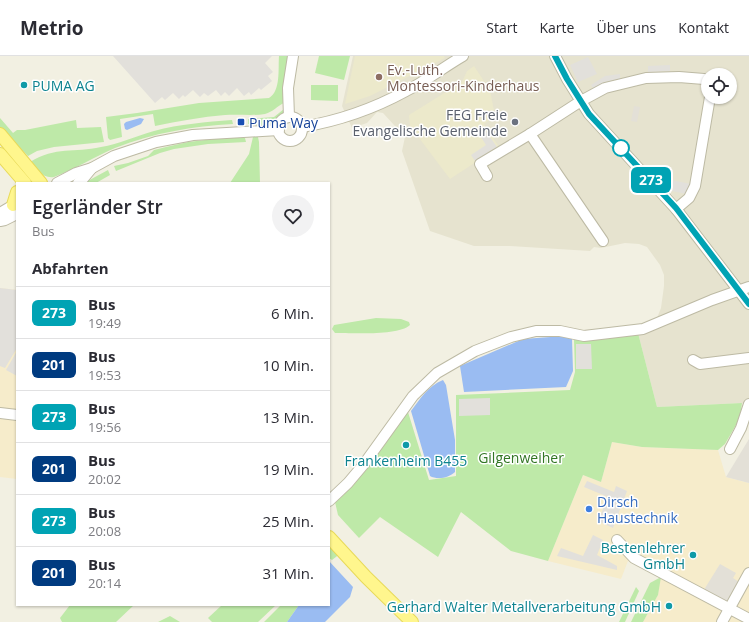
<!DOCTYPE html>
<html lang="de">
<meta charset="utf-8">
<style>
body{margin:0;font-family:"Open Sans",sans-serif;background:#f2f2f3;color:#2b2b33;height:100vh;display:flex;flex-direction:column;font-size:15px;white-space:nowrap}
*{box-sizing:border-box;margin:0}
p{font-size:13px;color:#7c7c81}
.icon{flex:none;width:22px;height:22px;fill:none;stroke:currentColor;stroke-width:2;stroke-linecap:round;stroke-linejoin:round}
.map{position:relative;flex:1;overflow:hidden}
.sheet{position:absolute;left:16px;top:126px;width:314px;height:424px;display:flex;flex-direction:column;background:#fff;border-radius:0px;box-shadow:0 1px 3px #0004}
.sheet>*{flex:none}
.badge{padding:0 8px;border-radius:6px;font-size:14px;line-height:26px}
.tools{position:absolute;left:701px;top:12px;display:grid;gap:8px}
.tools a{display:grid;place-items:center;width:36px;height:36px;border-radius:50%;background:#fff;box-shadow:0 1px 3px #0004;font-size:20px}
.map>.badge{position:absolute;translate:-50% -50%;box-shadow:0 0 0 2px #fff}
h2{padding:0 16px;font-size:15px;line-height:36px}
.round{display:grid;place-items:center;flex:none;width:42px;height:42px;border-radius:21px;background:#f2f2f3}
.head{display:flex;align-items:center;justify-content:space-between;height:68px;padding:0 16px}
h1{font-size:19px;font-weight:600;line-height:30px}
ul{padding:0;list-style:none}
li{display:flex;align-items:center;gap:12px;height:52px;padding:0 16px;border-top:1px solid #e1e1e2}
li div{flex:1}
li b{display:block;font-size:15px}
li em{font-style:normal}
li .badge{min-width:44px;font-weight:700;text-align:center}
header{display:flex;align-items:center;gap:24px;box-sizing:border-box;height:56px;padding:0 20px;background:#fff;border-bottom:1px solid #e1e1e2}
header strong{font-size:19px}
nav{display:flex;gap:22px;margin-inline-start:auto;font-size:14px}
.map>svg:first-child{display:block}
.residential{fill:#e6e3cf;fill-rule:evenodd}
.commercial{fill:#f6eccb}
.industrial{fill:#e3e0d7}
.education{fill:#ece9cb}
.green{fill:#bee9a8}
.parking{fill:#e2e0db}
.water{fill:#9abcf2}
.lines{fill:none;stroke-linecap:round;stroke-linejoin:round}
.minor-casing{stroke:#bdbaa4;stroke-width:12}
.major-casing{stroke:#e8da5a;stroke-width:14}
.minor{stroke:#fff;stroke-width:10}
.major{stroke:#fff68d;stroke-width:12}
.line-casing{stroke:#fff;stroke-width:9}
.line{stroke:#00a3b4;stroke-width:6}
.education-dot{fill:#8d6e63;stroke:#fff;stroke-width:1.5}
.culture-dot{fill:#0f9aa8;stroke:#fff;stroke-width:1.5}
.transit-dot{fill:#1a4fb4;stroke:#fff;stroke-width:1.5}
.worship-dot{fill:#6b7280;stroke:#fff;stroke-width:1.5}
.stop-dot{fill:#fff;stroke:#00a3b4;stroke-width:2}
.shop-dot{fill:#3f7fe0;stroke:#fff;stroke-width:1.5}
.labels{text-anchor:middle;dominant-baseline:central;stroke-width:3;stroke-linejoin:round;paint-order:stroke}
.education-label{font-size:14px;fill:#785e54;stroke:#fff;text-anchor:start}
.culture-label{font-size:14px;fill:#0d838f;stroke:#fff;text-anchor:end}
.worship-label{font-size:14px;fill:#5b616d;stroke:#fff;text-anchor:end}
.transit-label{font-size:14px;fill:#164399;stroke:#fff;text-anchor:start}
.park-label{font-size:14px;fill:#327624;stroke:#fff}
.shop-label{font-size:14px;fill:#366cbe;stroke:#fff;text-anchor:start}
</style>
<header>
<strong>Metrio</strong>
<nav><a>Start</a><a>Karte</a><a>Über uns</a><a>Kontakt</a></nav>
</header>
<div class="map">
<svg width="749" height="566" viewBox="0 0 749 566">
<rect width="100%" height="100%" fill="#f2f0e2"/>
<!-- residential -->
<path class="residential" d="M 353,0 L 749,0 L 749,351 L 742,347 L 657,351 L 638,277 L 657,262 L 661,252 L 664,230 L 664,219 L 660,209 L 647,191 L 639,188 L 625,187 L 601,192 L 594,191 L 590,195 L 510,190 L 474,190 L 430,175 L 402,95 L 405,81 L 383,57 L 377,56 L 367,67 L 352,72 L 342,50 ZM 708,19 L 730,19 L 730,41 L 708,41 Z"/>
<!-- commercial -->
<g class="commercial">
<path d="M 0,232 L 17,234 L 17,423 L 0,421 Z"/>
<path d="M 612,386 L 642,391 L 718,394 L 726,421 L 749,427 L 749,566 L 643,566 L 658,539 L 660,521 L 628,505 L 621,523 L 548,505 L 583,419 L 601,426 Z"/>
</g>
<!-- industrial -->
<g class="industrial">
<path d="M 634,50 L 640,51 L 637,66 L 631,65 Z"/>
<path d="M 749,383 L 749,427 L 726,421 Z"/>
<path d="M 720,508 L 736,517 L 733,522 L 739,526 L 730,552 L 702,537 Z"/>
</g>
<!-- education -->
<g class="education">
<path d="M 355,0 L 444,0 L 445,2 L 370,40 L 345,48 Z"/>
<path d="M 474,10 L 490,34 L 495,60 L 484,68 L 499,91 L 450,123 L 410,70 L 409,59 L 462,26 L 467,15 Z"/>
</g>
<!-- green -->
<g class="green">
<path d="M 279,0 L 290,0 L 283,35 L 284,47 C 277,50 273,56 265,58 C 252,60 239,58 225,59 C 202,61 178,65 155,70 L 153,58 L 120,63 L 122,81 L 110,84 L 108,82 L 106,61 L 137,57 L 199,47 L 269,42 C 281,35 278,13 279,0 Z"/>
<path d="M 319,0 L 350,0 L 344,24 L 315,17 Z"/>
<path d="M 311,29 L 338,29 L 338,45 L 311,44 Z"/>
<path d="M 284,53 C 281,71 263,70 248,68 L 248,63 L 274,61 Z"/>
<path d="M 0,62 L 13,77 L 17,74 L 25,74 L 76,64 L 77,72 L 101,71 L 104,86 L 54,91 L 37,95 L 28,100 L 23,95 L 20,96 L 0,73 Z"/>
<path d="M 232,64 L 233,68 C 193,70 153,77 115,92 C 94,101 75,113 54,121 C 43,123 36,113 30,106 C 56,90 74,97 101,91 C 119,88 136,80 154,75 C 180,68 206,66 232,64 Z"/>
<path d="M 253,81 L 258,81 L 259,86 L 260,127 L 230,127 L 249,98 Z"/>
<path d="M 222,82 L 245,82 L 246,86 L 208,88 L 174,93 L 160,97 L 116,115 L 114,110 L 128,107 L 148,100 L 154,94 L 166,91 L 188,86 Z"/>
<path d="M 108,114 L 110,119 L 96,127 L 84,127 Z"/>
<path d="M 376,262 L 401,263 L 409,266 L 410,269 C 398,280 354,277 338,277 L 335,277 L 332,273 L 334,269 Z"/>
<path d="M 638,277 L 657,351 L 742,347 L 740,362 L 725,388 L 718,394 L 642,391 L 612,386 L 601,426 L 583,419 L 548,505 L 511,495 L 461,456 L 438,501 L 380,461 L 359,482 L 338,459 L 335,446 L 364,412 L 408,356 L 429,424 L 456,420 L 456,339 L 570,334 L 575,316 L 574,284 Z"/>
<path d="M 329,485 L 341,497 L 332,504 L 329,502 Z"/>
<path d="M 661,521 L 658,539 L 643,566 L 631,566 L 650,527 Z"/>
<path d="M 636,531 L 639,535 L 625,566 L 619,566 Z"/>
<path d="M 70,549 L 134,549 L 116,566 L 62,566 L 60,562 Z"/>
<path d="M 222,549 L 276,549 L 258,566 L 212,566 L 208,562 Z"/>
<path d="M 281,549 L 299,549 L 287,566 L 264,566 Z"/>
<path d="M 170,560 L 180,566 L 158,566 Z"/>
</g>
<!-- parking -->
<g class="parking">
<path d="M 113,0 L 272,0 L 265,7 L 273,16 L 268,20 L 272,25 L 261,34 L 259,32 L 251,39 L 249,36 L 244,40 L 237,32 L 229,40 L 225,36 L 221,40 L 216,34 L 208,40 L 204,37 L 200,41 L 193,34 L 185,41 L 183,39 L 179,43 L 173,37 L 165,44 L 162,41 L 155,47 Z"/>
<path d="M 588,1 L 597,18 L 578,26 L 570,9 Z"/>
<path d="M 670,9 L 670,15 L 648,16 L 648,10 Z"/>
<path d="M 620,18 L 620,23 L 605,26 L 594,33 L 591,29 L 605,20 Z"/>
<path d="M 485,74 L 497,91 L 475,105 L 471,99 L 486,89 L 479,78 Z"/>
<path d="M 666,123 L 691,128 L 686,138 L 663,133 Z"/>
<path d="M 0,232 L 17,234 L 17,292 L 5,312 L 0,310 Z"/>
<path d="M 576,288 L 591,288 L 592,313 L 576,313 Z"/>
<path d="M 17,295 L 17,320 L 6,314 Z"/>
<path d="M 490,342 L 490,359 L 459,360 L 459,343 Z"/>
<path d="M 587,425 L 614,436 L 616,430 L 627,435 L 613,472 L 598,465 L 608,441 L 584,431 Z"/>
<path d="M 593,479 L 603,484 L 597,499 L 617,510 L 617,514 L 557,500 L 561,492 L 583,500 Z"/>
</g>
<!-- water -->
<g class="water">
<path d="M 140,62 L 144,63 L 141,68 L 127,74 L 125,73 L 124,68 L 126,66 Z"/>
<path d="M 564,280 L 572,283 L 573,315 L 566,331 L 464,336 L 460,310 L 523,283 Z"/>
<path d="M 443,324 L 446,329 L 455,384 L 455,416 C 449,422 437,424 430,420 L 411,355 C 420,343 428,330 443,324 Z"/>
<path d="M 329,505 L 353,531 L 350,541 L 325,566 L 287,566 L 299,549 L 329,549 Z"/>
</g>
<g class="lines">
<defs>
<g id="minor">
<path d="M 555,0 L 567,23 L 589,58 L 676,153 L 749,248"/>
<path d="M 289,61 L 288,32 L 293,0"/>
<circle cx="290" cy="73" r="12"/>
<path d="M 302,71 C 338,65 373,53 406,35 C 426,25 444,11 463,0"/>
<path d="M 530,78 L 603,185"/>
<path d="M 487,120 L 480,108 L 530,78 L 581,45 L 605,32 L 646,22 L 679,21 L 704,23 L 708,25"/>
<path d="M 57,127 L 76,117 L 92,112 L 114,100 L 156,86 L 193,79 L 279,74"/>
<path d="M 78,127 L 82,124 L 92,112"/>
<path d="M 676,153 L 689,142 L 695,130 L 710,41"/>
<path d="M 0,157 L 17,147"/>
<path d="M 0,165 L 5,164 L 17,158"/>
<path d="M 693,304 L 700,308 L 749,302"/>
<path d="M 0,357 L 17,359"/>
<path d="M 730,393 L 741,372 L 749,348"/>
<path d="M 329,445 L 348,427 L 364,408 L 413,340 L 437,317 L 475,295 L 511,281 L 536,275 L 560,275 L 584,280 L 643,273 L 712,244 L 749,231"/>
<path d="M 617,484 L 634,502 L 749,563"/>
<path d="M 722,566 L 749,517"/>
</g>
<g id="major">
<path d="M 0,78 L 41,127"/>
<path d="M 0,98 L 25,127"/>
<path d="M 13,149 L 17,136"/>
<path d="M 329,481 L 366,521 L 412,566"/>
</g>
</defs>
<!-- minor casing -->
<use href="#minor" class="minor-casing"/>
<!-- major casing -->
<use href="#major" class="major-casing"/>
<!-- minor -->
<use href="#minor" class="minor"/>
<!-- major -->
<use href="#major" class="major"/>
</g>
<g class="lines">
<defs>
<path id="line" d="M 555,0 L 567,23 L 589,58 L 676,152 L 749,248"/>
</defs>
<!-- line casing -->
<use href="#line" class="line-casing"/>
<!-- line -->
<use href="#line" class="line"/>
</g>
<!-- markers -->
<circle class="education-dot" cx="379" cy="21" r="4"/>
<g class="culture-dot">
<circle cx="24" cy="29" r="4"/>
<circle cx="406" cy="389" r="4"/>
<circle cx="693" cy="499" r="4"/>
<circle cx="669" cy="550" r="4"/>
</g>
<rect class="transit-dot" x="237" y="62" width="8" height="8" rx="2"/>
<circle class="worship-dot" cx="515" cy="66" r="4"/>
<circle class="stop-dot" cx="621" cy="92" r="8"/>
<circle class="shop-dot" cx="589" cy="453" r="4"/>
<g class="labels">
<!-- education labels -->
<g class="education-label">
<text x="387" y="13">Ev.-Luth.<tspan x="387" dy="16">Montessori-Kinderhaus</tspan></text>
</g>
<!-- culture labels -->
<g class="culture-label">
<text x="32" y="29" text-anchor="start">PUMA AG</text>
<text x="406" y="404" text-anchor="middle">Frankenheim B455</text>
<text x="685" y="491">Bestenlehrer<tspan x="685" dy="16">GmbH</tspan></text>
<text x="661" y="550">Gerhard Walter Metallverarbeitung GmbH</text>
</g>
<!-- worship labels -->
<g class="worship-label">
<text x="507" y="58">FEG Freie<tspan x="507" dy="16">Evangelische Gemeinde</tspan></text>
</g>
<!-- transit labels -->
<g class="transit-label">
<text x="249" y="66">Puma Way</text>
</g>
<!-- park labels -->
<g class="park-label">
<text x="521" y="401">Gilgenweiher</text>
</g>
<!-- shop labels -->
<g class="shop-label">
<text x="597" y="445">Dirsch<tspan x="597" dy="16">Haustechnik</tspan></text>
</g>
</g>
</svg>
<div class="tools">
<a><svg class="icon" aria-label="locate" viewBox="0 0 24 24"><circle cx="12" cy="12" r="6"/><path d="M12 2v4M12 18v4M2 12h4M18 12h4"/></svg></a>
</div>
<b class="badge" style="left:651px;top:124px;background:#00a3b4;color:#fff">273</b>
<section class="sheet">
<div class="head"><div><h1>Egerländer Str</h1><p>Bus</p></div><a class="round"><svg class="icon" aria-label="heart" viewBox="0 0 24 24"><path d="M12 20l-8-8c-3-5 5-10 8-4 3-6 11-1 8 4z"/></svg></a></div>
<h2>Abfahrten</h2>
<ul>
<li><span class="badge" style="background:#00a3b4;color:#fff">273</span><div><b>Bus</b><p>19:49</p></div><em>6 Min.</em></li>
<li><span class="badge" style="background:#003b80;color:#fff">201</span><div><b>Bus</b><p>19:53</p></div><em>10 Min.</em></li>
<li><span class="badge" style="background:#00a3b4;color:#fff">273</span><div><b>Bus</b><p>19:56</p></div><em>13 Min.</em></li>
<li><span class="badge" style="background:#003b80;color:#fff">201</span><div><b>Bus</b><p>20:02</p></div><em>19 Min.</em></li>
<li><span class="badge" style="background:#00a3b4;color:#fff">273</span><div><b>Bus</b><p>20:08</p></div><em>25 Min.</em></li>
<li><span class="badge" style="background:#003b80;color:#fff">201</span><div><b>Bus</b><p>20:14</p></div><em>31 Min.</em></li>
</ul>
</section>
</div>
